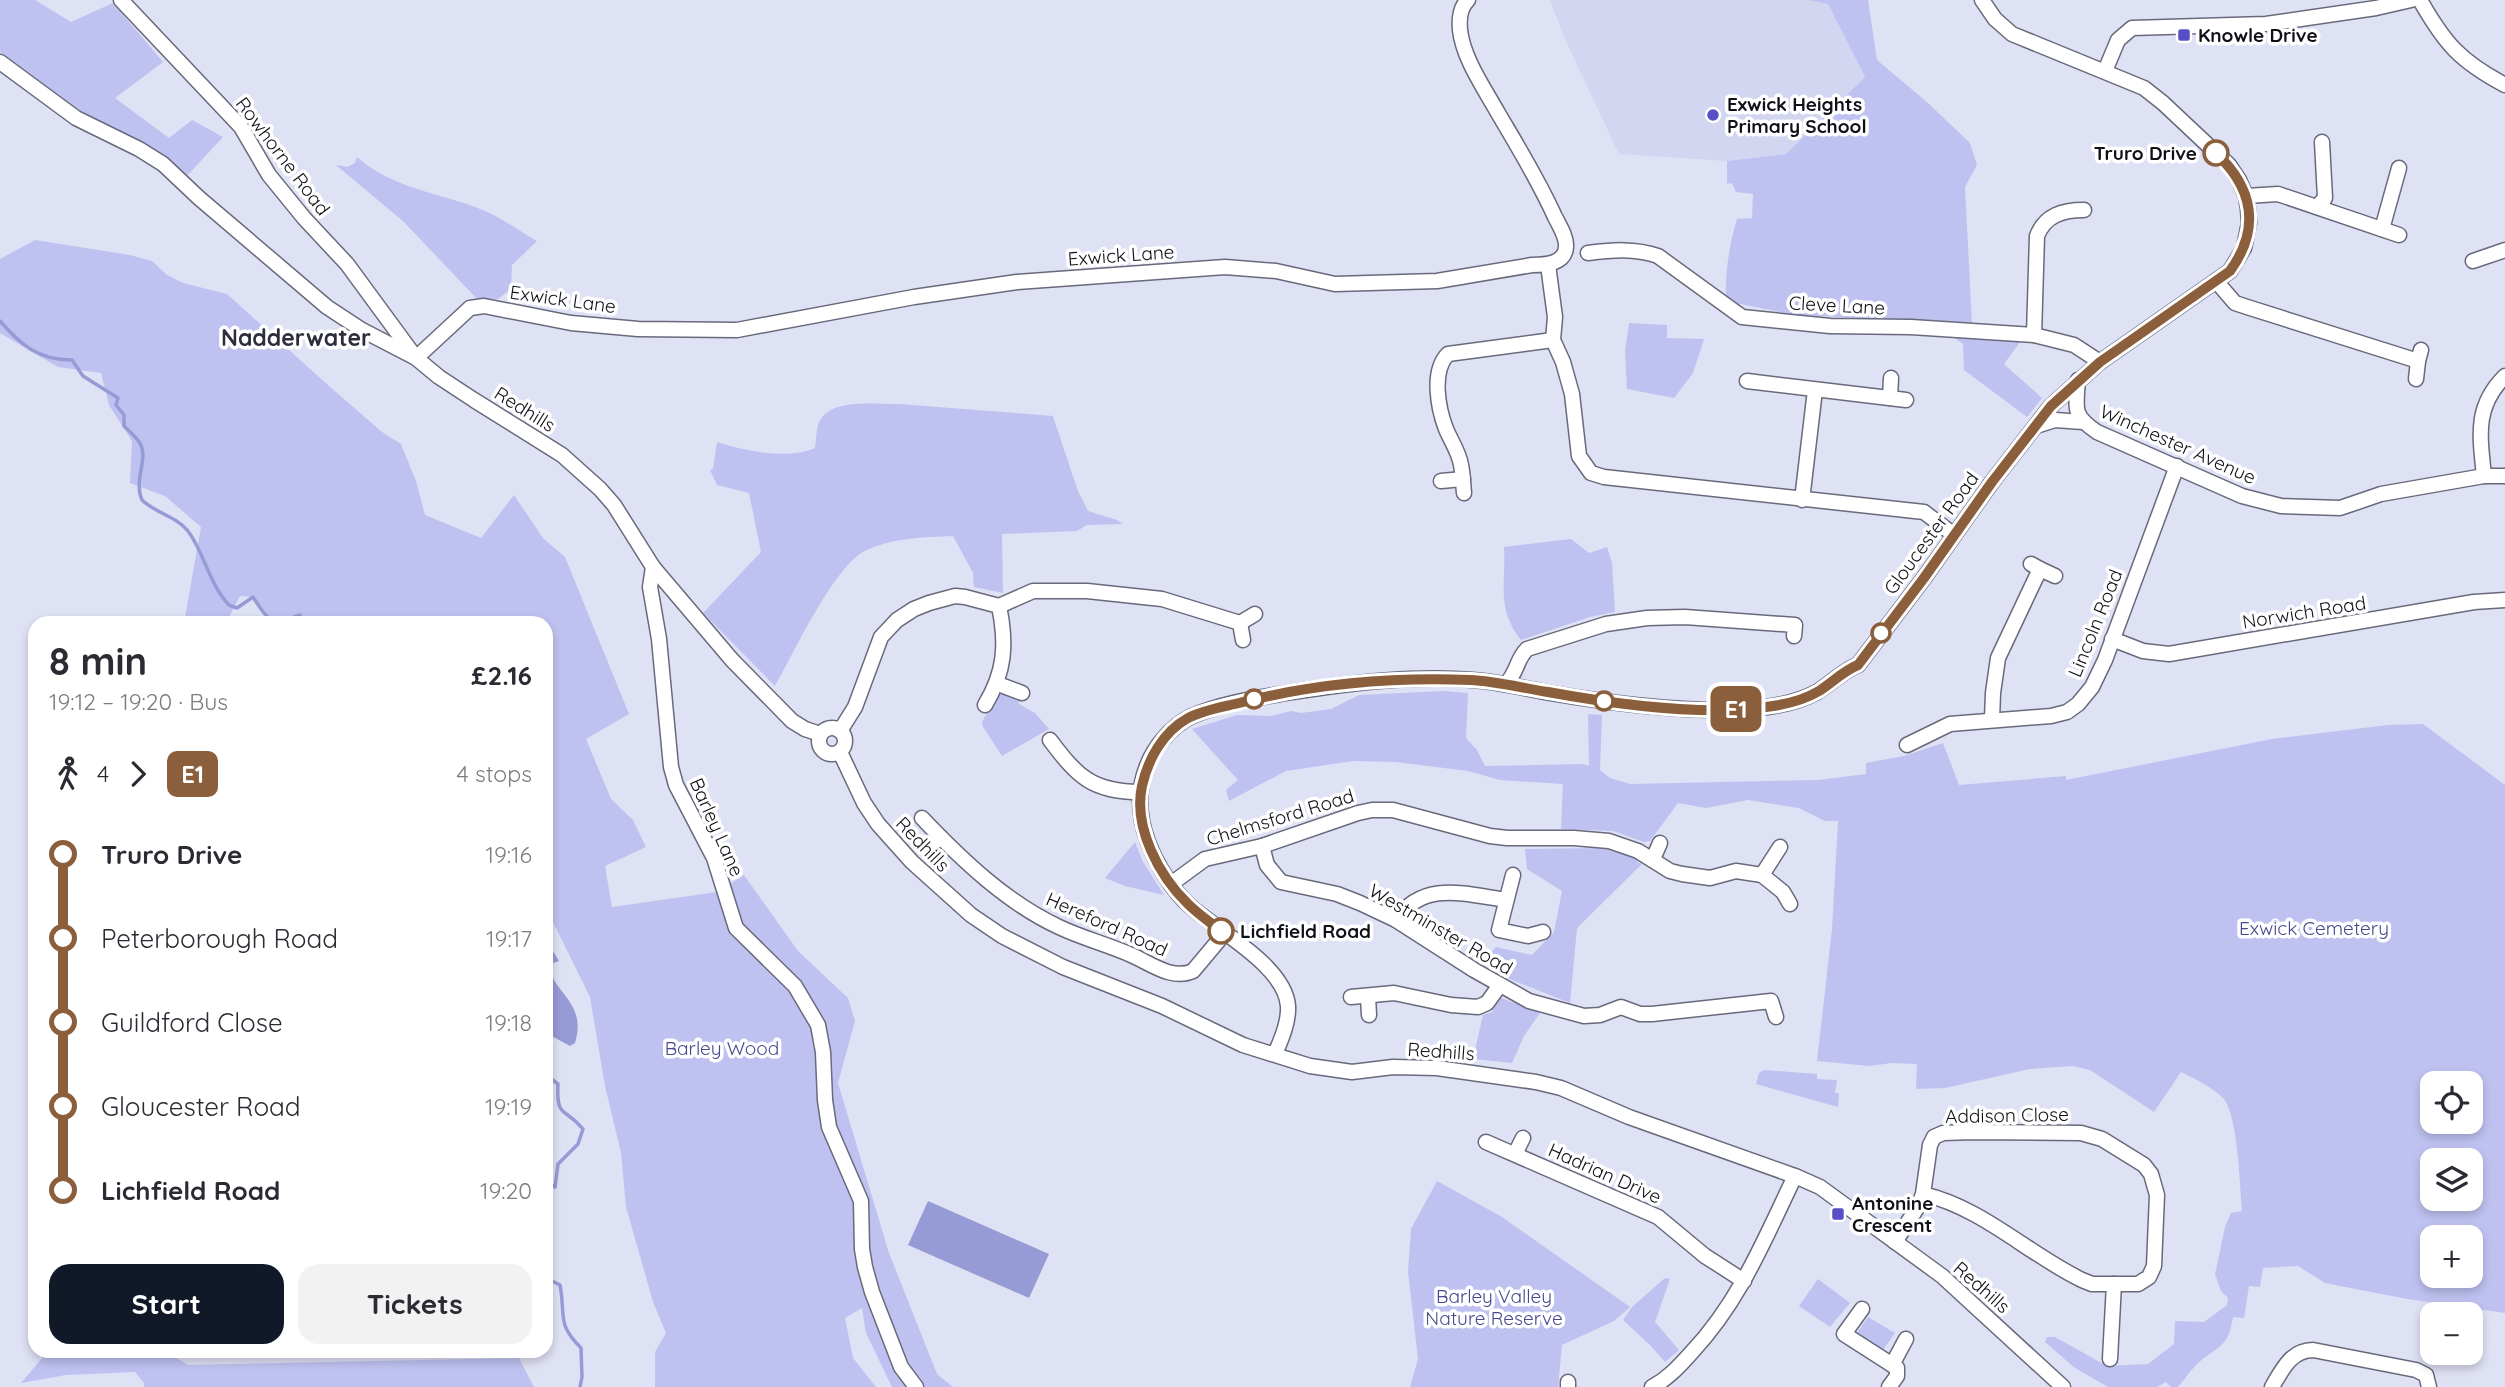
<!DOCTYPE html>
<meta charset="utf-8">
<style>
body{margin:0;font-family:Quicksand,sans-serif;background:#f2f2f3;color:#2b2b33;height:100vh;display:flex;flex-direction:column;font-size:26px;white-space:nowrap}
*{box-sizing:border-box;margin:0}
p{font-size:23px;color:#7c7c81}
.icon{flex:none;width:38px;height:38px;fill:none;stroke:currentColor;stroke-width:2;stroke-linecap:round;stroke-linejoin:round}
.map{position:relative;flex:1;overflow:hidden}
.side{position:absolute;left:28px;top:616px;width:525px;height:742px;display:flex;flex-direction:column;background:#fff;border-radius:21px;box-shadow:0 4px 10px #0003}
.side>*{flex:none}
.badge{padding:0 14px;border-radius:10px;font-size:24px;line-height:46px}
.fabs{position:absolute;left:2420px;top:1071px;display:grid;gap:14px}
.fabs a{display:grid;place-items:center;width:63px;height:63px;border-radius:14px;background:#fff;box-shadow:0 4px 10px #0003;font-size:35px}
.map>.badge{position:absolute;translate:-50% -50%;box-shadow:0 0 0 4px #fff}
.legs{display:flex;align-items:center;gap:10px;height:77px;padding:0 21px;font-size:23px}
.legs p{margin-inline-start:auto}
.headline{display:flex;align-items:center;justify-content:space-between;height:119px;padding:0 21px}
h1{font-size:38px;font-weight:700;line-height:52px}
.primary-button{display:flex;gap:14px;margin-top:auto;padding:14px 21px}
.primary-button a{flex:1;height:80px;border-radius:21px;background:#111827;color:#fff;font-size:28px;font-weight:700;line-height:80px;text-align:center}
.primary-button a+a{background:#f2f2f3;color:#2b2b33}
ul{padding:0 21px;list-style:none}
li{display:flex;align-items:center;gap:24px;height:84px;font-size:26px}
li i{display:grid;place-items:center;width:10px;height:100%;margin:0 9px;background:currentColor}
li i::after{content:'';width:18px;height:18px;margin:-9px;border:5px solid;border-radius:50%;background:#fff}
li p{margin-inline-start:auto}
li:first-child i{background:linear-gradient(#0000 50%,currentColor 0)}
li:last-child i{background:linear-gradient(currentColor 50%,#0000 0)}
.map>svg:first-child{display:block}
.built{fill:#d3d6f1}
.green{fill:#bfc2f0;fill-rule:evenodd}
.water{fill:#979bd5}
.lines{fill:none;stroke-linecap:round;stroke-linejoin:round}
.stream{stroke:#979bd5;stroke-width:3.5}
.minor-casing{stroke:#686a7b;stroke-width:17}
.minor{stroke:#fff;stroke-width:14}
.line-1-casing{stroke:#fff;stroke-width:16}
.line-1{stroke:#8b5e3c;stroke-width:10}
.poi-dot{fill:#584fc7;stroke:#fff;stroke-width:2.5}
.stop-1-dot{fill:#fff;stroke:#8b5e3c;stroke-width:3.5}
.labels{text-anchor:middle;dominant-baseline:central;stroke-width:7;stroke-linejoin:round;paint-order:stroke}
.poi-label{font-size:19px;font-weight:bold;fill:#101017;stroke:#fff;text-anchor:start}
.stop-label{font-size:19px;font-weight:bold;fill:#101017;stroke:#fff;text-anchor:end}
.street-label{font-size:19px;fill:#101017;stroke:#fff}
.park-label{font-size:19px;fill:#49488f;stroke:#fff}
.quarter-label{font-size:23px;font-weight:bold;fill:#2d2e3d;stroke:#fff}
</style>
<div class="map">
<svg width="2505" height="1387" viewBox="0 0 2505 1387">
<rect width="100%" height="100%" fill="#dfe1f5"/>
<!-- built -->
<path class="built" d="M 1550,0 L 1808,0 L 1828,4 L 1865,77 L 1786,154 L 1727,161 L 1619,154 L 1564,37 Z"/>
<!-- green -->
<g class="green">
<path d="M 0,0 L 35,0 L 71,22 L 113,3 L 163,62 L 115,98 L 169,138 L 192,120 L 223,137 L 186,177 L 151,148 L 65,102 L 0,52 Z"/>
<path d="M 1808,0 L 1868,0 L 1877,60 L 1928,103 L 1970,143 L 1977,165 L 1965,187 L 1972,323 L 1794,315 L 1726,301 C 1725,273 1729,245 1737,219 L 1752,218 L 1753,194 L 1736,192 L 1732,183 L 1727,184 L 1727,161 L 1786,154 L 1865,77 L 1828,4 Z"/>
<path d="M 357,157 C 392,189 443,193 485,211 C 503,219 520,231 537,241 L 512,265 L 511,289 L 498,299 L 477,299 L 404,222 L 336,165 L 347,167 L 355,163 Z"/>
<path d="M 35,240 L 130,255 L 152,261 L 167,275 L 183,283 L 227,294 L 329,386 L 382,432 L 401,444 L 416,481 L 425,515 L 481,538 L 514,495 L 543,538 L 565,557 L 629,714 L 586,739 L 611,799 L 633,820 L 646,847 L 605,866 L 612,907 L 717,892 L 744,875 L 798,951 L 848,998 L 855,1021 L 838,1083 L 889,1253 L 937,1374 L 953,1387 L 892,1387 L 866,1333 L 862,1308 L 845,1318 L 853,1358 L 876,1387 L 655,1387 L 655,1352 L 666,1333 L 653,1302 L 626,1207 L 621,1153 L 605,1086 L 590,997 L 546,908 L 546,623 L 271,623 L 255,597 L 240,596 L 226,623 L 184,623 L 201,527 L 165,496 L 130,483 L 132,441 L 109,405 L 101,373 L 58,367 L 0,333 L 0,259 Z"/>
<path d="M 1629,323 L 1667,325 L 1667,338 L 1704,339 L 1693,373 L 1674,398 L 1627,389 L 1625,351 Z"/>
<path d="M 1949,334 L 2023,338 L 2004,364 L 2042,398 L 2027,417 L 1964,370 L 1963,344 Z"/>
<path d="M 900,404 L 1053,416 L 1078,491 L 1088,511 L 1117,520 L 1123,524 L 1087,525 L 1077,531 L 1002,534 L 1003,593 L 974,587 L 973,573 L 953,536 C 924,537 889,538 863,552 C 832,570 794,653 775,686 L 703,613 L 761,552 L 749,493 L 717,485 L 710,470 L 713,469 L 717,442 C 745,451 787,460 815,448 C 816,441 816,432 818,425 C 828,396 876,405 900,404 Z"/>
<path d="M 1571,539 L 1589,553 L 1607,547 L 1612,563 L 1615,612 L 1590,617 L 1521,640 C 1496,608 1506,585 1504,547 Z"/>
<path d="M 1443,691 L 1468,693 L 1466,738 L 1477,750 L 1485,766 L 1583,764 L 1589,766 L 1588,714 L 1602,715 L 1600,770 L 1610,778 L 1630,784 L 1818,780 L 1866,774 L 1866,763 L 1904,756 L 1943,743 L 1959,785 L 2066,776 L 2066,780 L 2272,739 L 2388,725 L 2423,724 L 2505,785 L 2505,1313 L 2407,1299 L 2325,1283 L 2298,1266 L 2263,1268 L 2260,1287 L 2249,1286 L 2244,1318 L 2233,1317 C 2228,1350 2217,1345 2196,1365 C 2190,1371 2184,1380 2178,1387 L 2171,1387 L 2166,1382 L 2157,1387 L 2108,1387 L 2075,1368 L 2045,1342 L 2047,1337 L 2055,1337 L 2107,1366 L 2148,1364 L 2174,1344 L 2175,1321 L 2204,1322 L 2227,1305 L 2228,1298 L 2221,1291 L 2215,1274 L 2225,1227 L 2231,1213 L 2242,1211 C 2240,1187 2238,1114 2223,1098 C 2213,1088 2194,1078 2181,1072 L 2154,1112 L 2090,1070 L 2073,1066 L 2030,1069 L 1945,1088 L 1916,1089 L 1917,1064 L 1892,1063 L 1869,1066 L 1817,1061 L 1832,929 L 1838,821 L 1825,821 L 1799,808 L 1748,800 L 1706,808 L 1678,803 L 1650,841 L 1644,842 L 1613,831 L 1561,829 L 1563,784 L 1500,780 L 1468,771 L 1396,762 L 1353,761 L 1286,771 L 1229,801 L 1226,790 L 1238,780 L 1192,729 L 1237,715 L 1271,716 L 1291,711 L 1301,713 L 1331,709 L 1359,695 ZM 2432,1083 L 2471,1083 L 2471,1122 L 2432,1122 ZM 2432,1160 L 2471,1160 L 2471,1199 L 2432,1199 ZM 2432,1237 L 2471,1237 L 2471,1276 L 2432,1276 Z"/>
<path d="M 1003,693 L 1018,697 L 1019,704 L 1035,713 L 1049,729 L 1002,756 L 983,727 L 982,722 L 996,697 Z"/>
<path d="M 1135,842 L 1142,860 L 1164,895 L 1125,886 L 1105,878 Z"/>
<path d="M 1603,848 L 1638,859 L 1637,862 L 1642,864 L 1577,928 L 1570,1003 L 1512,980 L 1485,964 L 1489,955 L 1496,947 L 1532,955 L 1554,932 L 1562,891 L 1527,869 L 1525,849 Z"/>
<path d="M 1499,997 L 1540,1013 L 1524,1036 L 1512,1063 L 1473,1059 L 1483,1015 L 1492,1012 Z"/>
<path d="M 1764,1070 L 1817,1074 L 1817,1079 L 1837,1080 L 1835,1093 L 1839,1093 L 1838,1107 L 1756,1084 L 1759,1073 Z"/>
<path d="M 1437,1181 L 1502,1217 L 1630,1307 L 1614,1321 L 1562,1345 L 1558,1387 L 1410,1387 L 1418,1359 L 1408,1271 L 1411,1229 Z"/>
<path d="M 1665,1278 L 1670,1279 L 1655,1322 L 1679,1350 L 1665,1362 L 1650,1345 L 1623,1320 L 1632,1307 Z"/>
<path d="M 1818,1279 L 1850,1303 L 1830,1327 L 1799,1306 Z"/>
<path d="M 1868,1317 L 1895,1333 L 1883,1350 L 1878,1350 L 1855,1336 Z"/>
<path d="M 48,1351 L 165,1351 L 188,1365 L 519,1358 L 534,1387 L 144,1387 L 144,1383 L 135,1372 L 66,1375 L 21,1383 Z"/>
</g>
<!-- water -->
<g class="water">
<path d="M 546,940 L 559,961 L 550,964 C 549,992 588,1000 575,1043 L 570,1046 L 546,1033 Z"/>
<path d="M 928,1201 L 1049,1254 L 1029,1298 L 908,1245 Z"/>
</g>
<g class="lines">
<!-- stream -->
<g class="stream">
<path d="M 0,321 C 21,345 38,360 72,360 L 83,376 L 118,398 L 116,405 L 124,415 L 124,426 C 129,431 136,437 140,443 C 149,459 133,480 142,500 C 155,513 176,516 188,531 C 204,552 209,584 229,605 L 237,608 L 253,597 C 260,607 268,625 283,621 C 289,620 293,616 300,615 L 303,623"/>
<path d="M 546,1075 L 558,1084 C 556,1119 565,1107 583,1129 L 578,1144 L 558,1164 L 555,1187 L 546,1182"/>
<path d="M 546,1278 L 560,1285 C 566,1316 556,1323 581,1348 L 582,1377 L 580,1387"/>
</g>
<defs>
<g id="minor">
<path d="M 121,0 L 241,127 L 269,175 L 304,218 L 347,264 L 416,358 L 470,308 L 484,306 L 571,323 L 638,329 L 737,330 L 914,297 L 1017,282 L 1225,267 L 1276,271 L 1335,284 L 1437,281 L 1532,265 C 1545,265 1565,264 1566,247 C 1567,237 1559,225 1555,217 C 1539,181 1518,147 1498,113 C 1484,88 1463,58 1460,30 C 1459,19 1460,7 1468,0"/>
<path d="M 2420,0 C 2445,44 2460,61 2505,85"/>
<path d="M 0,62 L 76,118 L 139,149 L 163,164 L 199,198 L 327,307 L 362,330 L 416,358 L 439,377 L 474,400 L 562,455 L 600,489 L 614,505 L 653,567 L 732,660 L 792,721 L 805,729 L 820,734"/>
<path d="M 2105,71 L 2118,40 L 2132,28 L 2266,24 L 2376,8 L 2411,0"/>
<path d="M 2246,196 L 2278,194 L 2399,235"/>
<path d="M 2317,207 L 2325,198 L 2322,142"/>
<path d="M 2382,229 L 2399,168"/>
<path d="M 1588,253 C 1612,250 1635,248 1658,256 L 1742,317 L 1830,326 L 1911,327 L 2034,335 L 2074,345 L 2100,362"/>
<path d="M 2473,261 L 2505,250"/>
<path d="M 1548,265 L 1555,317 L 1553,340 L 1563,362 L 1572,394 L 1579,456 L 1591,473 L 1604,477 L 1924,512 L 1954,535"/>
<path d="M 2216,281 L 2235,303 L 2247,307 L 2418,361 L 2421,350"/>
<path d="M 2034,335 L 2037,236 C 2045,215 2063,210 2084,210"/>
<path d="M 2416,379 L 2418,361"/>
<path d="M 2078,380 C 2076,409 2072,415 2097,432 L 2242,496 L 2281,506 L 2340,508 L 2381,494 L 2484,476 L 2505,476"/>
<path d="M 1747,381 L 1906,400"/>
<path d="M 1890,398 L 1891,378"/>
<path d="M 2036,426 L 2055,420 L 2083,422"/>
<path d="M 2484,476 C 2480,436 2474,407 2505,376"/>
<path d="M 1441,481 L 1463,479"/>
<path d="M 1464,493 C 1463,483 1463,474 1461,465 C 1459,452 1451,441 1446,429 C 1438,408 1431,371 1448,354 L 1553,340"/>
<path d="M 1802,500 L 1815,390"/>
<path d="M 653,567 L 650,587 L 659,639 L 671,767 L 676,785 L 714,858 L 736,928 L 795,986 L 818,1025 L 823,1052 L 825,1100 L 829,1127 L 861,1201 L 862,1249 L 865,1267 L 872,1292 L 901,1367 L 916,1387"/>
<path d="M 2040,569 L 2055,576"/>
<path d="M 999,606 L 1033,591 L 1087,591 L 1162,599 L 1240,623 L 1243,640"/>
<path d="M 1240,623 L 1255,614"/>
<path d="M 2112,639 L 2143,651 L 2169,654 L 2474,602 L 2505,600"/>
<path d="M 998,684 L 1022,693"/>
<path d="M 1506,684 C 1518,671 1516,660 1527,649 L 1606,624 L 1647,618 L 1685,617 L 1795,625 L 1794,636"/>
<path d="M 1992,719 L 1993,693 L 1998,658 L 2040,569 L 2031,564"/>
<circle cx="832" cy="741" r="13"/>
<path d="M 840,731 L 855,707 L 881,637 L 897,620 L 914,609 L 929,603 L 955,596 L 965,597 L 999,606 C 1007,644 1005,672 985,705"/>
<path d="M 1050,740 C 1077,776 1092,792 1140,792"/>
<path d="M 1907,745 L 1950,724 L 2051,716 L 2067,712 L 2078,704 L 2092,687 L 2105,660 L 2177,466"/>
<path d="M 840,752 L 864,803 L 878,824 L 912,862 L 971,915 L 1002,936 L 1063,967 L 1162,1006 L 1243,1045 L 1310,1066 L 1352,1072 L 1393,1067 L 1437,1068 L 1536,1082 L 1561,1088 L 1629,1117 L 1795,1176 L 1820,1187 L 1942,1276 L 2063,1387"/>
<path d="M 922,818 C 962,860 1007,903 1059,927 C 1082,938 1106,944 1129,954 C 1149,962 1171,981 1193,971 L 1224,934"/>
<path d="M 1262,846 L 1267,865 L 1281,882 L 1337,894 L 1360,903 L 1396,920 L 1474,970 L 1529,1001 L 1584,1016 L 1600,1015 L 1621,1007 L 1640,1014 L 1652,1014 L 1771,1001 L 1776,1017"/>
<path d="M 927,849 L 940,837"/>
<path d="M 1653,859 L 1660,843"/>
<path d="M 1513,875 L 1499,930 L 1528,936 L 1543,932"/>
<path d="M 1762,875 L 1780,847"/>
<path d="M 1171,884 L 1205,859 L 1262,846 L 1358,813 L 1372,810 L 1393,810 L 1490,836 L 1507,838 L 1574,838 L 1609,841 L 1638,851 L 1670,871 L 1682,874 L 1710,878 L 1736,871 L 1762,875 L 1783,892 L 1790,904"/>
<path d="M 1396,920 C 1423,880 1465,894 1506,900"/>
<path d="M 1351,997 L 1394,993 L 1451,1005 L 1478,1007 L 1487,1003 L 1500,985"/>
<path d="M 1368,997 L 1369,1015"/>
<path d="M 1275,1054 C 1281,1040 1289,1022 1288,1006 C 1285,966 1218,931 1190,906 C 1172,890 1157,865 1148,842 C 1139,818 1137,791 1147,766 C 1154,747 1171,727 1190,717 C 1221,703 1258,698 1292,692 C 1351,683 1413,675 1473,680 C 1499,682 1524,688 1550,693 C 1609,703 1670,711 1731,710 C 1759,709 1792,706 1817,692 C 1832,683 1842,671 1858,665 L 1924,578 L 1992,482 L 2051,406 L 2100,362 L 2230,271 L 2244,248 L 2249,223 L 2248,209 L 2246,196 L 2239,180 L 2229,165 L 2163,103 L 2144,88 L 2012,34 L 1995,19 L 1982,0"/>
<path d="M 1486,1142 L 1658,1217 L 1705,1256 L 1744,1281"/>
<path d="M 1515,1154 L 1523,1138"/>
<path d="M 1895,1242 L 1919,1205 L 1923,1194 L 1930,1145 L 1934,1137 L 1943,1133 L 1973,1132 L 2081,1133 L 2102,1139 L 2144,1165 L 2151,1174 L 2157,1195 L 2154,1266 L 2149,1277 L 2138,1284 L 2092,1284 L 2082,1280 C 2028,1254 1983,1208 1923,1194"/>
<path d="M 1862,1309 L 1844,1334 L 1897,1368 L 1897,1376 L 1889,1387"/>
<path d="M 2110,1359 L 2114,1284"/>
<path d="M 1892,1365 L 1906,1339"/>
<path d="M 1568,1382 L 1568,1387"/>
<path d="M 1652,1387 C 1669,1378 1680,1365 1692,1352 C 1740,1301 1765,1238 1795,1176"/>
<path d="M 2272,1387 C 2282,1370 2291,1350 2313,1350 L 2416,1370 L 2426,1375 L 2429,1387"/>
</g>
</defs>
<!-- minor casing -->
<use href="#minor" class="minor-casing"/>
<!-- minor -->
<use href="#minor" class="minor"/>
</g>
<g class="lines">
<defs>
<path id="line-1" d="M 1221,931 C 1210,922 1198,914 1188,904 C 1159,876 1133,827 1142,786 C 1148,759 1163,732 1188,718 C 1203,710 1222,707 1239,703 C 1313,684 1393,677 1470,680 C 1496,681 1522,688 1548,692 C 1608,703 1671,712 1732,710 C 1761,708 1794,706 1819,691 C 1833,682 1843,671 1858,665 L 1924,578 L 1992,482 L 2051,406 L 2100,362 L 2230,271 C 2261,228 2253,188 2216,153"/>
</defs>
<!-- line-1 casing -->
<use href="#line-1" class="line-1-casing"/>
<!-- line-1 -->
<use href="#line-1" class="line-1"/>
</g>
<!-- markers -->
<g class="poi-dot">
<rect x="2177" y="28" width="14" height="14" rx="3.5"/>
<circle cx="1713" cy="115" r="7"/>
<rect x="1831" y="1207" width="14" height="14" rx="3.5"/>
</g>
<g class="stop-1-dot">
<circle cx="2216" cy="153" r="12"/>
<circle cx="1881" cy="633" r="9"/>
<circle cx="1254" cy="699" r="9"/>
<circle cx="1604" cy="701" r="9"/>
<circle cx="1221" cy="931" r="12"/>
</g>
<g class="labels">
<!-- poi labels -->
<g class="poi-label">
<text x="2198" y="35">Knowle Drive</text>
<text x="1727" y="104">Exwick Heights<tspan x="1727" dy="22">Primary School</tspan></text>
<text x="1852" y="1203">Antonine<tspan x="1852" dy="22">Crescent</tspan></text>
</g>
<!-- stop labels -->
<g class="stop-label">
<text x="2197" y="153">Truro Drive</text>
<text x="1240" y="931" text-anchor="start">Lichfield Road</text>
</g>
<!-- street labels -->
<g class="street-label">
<text transform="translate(283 156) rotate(53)">Rowhorne Road</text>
<text transform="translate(1121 255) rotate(-4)">Exwick Lane</text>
<text transform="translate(563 299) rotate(8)">Exwick Lane</text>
<text transform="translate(1837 305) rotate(3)">Cleve Lane</text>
<text transform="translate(525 409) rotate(32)">Redhills</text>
<text transform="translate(2178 444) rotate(24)">Winchester Avenue</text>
<text transform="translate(1931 533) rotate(-54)">Gloucester Road</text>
<text transform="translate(2304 612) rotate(-9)">Norwich Road</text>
<text transform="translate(2095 623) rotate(-68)">Lincoln Road</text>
<text transform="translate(1280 817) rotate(-17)">Chelmsford Road</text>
<text transform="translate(717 827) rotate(66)">Barley Lane</text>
<text transform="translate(923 844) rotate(46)">Redhills</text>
<text transform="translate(1107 924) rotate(24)">Hereford Road</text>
<text transform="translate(1441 929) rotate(30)">Westminster Road</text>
<text transform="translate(1441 1051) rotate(4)">Redhills</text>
<text transform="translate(2007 1115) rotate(-1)">Addison Close</text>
<text transform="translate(1605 1173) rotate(24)">Hadrian Drive</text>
<text transform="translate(1982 1287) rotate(41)">Redhills</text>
</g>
<!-- park labels -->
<g class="park-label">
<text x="2314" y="928">Exwick Cemetery</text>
<text x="722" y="1048">Barley Wood</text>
<text x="1494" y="1296">Barley Valley<tspan x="1494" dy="22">Nature Reserve</tspan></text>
</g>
<!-- quarter labels -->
<g class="quarter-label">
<text x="296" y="337">Nadderwater</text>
</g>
</g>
</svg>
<div class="fabs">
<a><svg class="icon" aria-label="locate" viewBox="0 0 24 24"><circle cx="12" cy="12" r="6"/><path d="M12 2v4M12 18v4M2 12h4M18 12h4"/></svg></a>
<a><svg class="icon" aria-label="layers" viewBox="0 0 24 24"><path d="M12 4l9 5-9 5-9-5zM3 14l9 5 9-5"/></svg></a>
<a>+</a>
<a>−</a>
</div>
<b class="badge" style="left:1736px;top:709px;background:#8b5e3c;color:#fff">E1</b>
<section class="side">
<div class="headline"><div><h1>8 min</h1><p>19:12 – 19:20 · Bus</p></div><b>£2.16</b></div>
<div class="legs"><svg class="icon" aria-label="walk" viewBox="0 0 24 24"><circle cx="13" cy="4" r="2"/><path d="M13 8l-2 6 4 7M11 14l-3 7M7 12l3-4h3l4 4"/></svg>4<svg class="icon" aria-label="forward" viewBox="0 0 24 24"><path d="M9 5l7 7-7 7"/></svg><b class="badge" style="background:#8b5e3c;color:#fff">E1</b><p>4 stops</p></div>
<ul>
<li><i style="color:#8b5e3c"></i><b>Truro Drive</b><p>19:16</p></li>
<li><i style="color:#8b5e3c"></i><span>Peterborough Road</span><p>19:17</p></li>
<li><i style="color:#8b5e3c"></i><span>Guildford Close</span><p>19:18</p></li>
<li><i style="color:#8b5e3c"></i><span>Gloucester Road</span><p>19:19</p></li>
<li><i style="color:#8b5e3c"></i><b>Lichfield Road</b><p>19:20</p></li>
</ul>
<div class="primary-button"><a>Start</a><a>Tickets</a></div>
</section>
</div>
